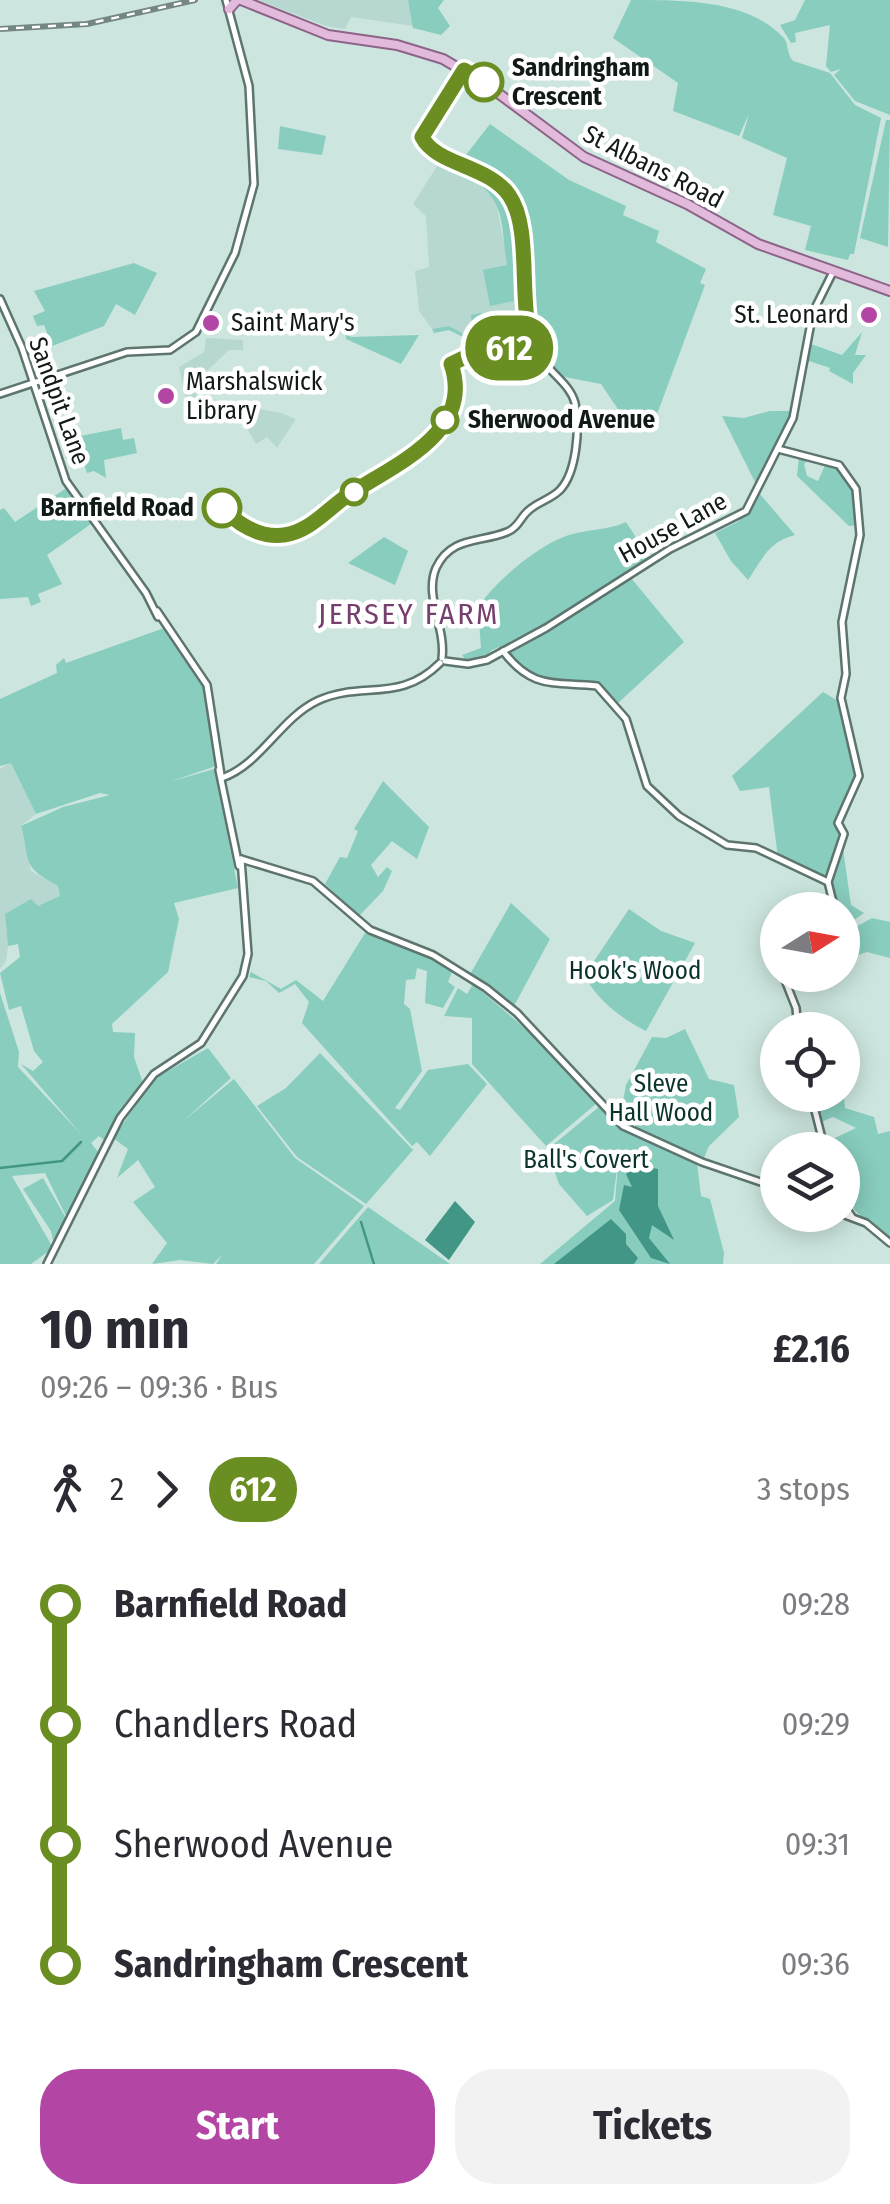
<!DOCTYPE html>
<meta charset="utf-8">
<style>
body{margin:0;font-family:"Fira Sans Condensed",sans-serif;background:#f2f2f3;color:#2b2b33;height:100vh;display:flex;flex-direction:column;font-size:38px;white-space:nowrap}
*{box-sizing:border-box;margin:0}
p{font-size:32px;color:#7c7c81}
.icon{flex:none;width:55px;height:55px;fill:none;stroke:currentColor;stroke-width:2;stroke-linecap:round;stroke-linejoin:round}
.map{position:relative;height:1264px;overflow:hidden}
.panel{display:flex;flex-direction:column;background:#fff;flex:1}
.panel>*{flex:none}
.badge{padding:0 20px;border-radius:32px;font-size:35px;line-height:65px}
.needle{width:65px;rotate:79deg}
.controls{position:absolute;left:760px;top:892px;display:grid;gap:20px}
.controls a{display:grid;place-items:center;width:100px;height:100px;border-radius:50%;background:#fff;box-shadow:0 5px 25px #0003;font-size:50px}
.map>.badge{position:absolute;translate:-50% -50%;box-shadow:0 0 0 5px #fff}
.legs{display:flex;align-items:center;gap:15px;height:110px;padding:0 40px;font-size:32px}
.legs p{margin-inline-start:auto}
.overview{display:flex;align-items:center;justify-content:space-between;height:170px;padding:0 40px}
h1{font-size:55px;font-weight:700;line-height:75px}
.action{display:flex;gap:20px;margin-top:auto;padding:20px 40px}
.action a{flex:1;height:115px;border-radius:40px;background:#b346a5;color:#fff;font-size:40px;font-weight:700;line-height:115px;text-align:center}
.action a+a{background:#f2f2f3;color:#2b2b33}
ul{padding:0 40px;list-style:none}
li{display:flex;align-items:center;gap:35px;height:120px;font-size:38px}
li i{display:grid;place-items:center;width:15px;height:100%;margin:0 12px;background:currentColor}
li i::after{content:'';width:25px;height:25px;margin:-12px;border:8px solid;border-radius:50%;background:#fff}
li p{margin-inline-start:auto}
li:first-child i{background:linear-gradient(#0000 50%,currentColor 0)}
li:last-child i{background:linear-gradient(currentColor 50%,#0000 0)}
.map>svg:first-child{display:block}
.built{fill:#b7d8d0}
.green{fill:#88cdbe}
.water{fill:#429686}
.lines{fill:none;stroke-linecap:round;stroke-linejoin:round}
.stream{stroke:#429686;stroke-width:2.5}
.minor-casing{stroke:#5e756f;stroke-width:10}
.major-casing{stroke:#8c6487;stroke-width:12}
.minor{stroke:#fff;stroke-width:5}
.major{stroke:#e2badb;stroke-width:8}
.rail-casing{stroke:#758782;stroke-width:6}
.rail{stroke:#fff;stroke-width:2.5;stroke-dasharray:8;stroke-linecap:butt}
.line-1-casing{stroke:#fff;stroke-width:22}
.line-1{stroke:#6b8e23;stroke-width:15}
.stop-1-dot{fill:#fff;stroke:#6b8e23;stroke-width:5}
.poi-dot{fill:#b346a5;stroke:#fff;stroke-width:4}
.labels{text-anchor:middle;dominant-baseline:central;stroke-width:9;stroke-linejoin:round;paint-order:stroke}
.stop-label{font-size:25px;font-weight:bold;fill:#111a18;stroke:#fff;text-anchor:start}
.street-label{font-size:25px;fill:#111a18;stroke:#fff}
.poi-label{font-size:25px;fill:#111a18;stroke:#fff;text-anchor:start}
.park-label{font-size:25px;fill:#0a332c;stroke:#fff}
.quarter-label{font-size:30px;letter-spacing:2.5px;fill:#763f6e;stroke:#fff}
</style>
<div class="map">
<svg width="890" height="1264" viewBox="0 0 890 1264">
<rect width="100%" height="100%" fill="#cce6df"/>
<!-- built -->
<g class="built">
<path d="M 258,0 L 408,0 L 413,26 L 351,17 L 345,29 L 326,26 Z"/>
<path d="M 439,163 L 462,168 L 495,197 L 524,343 L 514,336 L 473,339 L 449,326 L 432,329 L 419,311 L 415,271 L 429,267 L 426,216 L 413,204 Z"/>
<path d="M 206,338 L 243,340 L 243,350 L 229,350 L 194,383 L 197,397 L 186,400 L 179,367 L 204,352 Z"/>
<path d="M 244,406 L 281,413 L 296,419 L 277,448 L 267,437 L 256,444 L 242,420 Z"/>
<path d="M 11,762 L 36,814 L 21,826 L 31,871 L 58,886 L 60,896 L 54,902 L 5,914 L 8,946 L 6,961 L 0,969 L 0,769 Z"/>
</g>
<!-- green -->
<g class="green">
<path d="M 408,0 L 444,0 L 438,8 L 450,26 L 441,35 L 413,28 Z"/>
<path d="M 631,0 C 685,0 746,0 782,36 C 790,43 785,51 793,61 L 830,73 L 855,105 L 881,118 L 854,254 L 850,254 L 848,260 L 805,250 L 811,226 L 773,215 L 787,158 L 742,138 L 749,114 L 739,136 L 673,111 L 678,83 L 613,38 Z"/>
<path d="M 805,0 L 890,0 L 890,115 L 855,101 L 834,75 L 841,69 L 831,72 L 826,66 L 830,25 L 795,33 L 796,42 L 791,43 L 780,25 L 795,20 Z"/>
<path d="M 886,120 L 890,120 L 888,247 L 860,238 Z"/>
<path d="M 490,124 L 569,180 L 626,206 L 623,215 L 659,231 L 656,242 L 706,269 L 700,283 L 705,285 L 653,425 L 632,430 L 601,384 C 587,381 568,378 557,375 C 550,372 545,364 542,358 C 501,286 563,196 462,160 Z"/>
<path d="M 280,126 L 326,136 L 322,155 L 278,149 Z"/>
<path d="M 469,174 C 521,191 514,234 517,279 C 518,301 524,322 527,343 C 507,358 470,341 449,330 L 434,333 L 432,329 L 449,326 L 473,339 L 471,315 L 487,312 L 491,334 L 478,338 L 514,336 L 524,341 L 513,289 L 514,301 L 490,306 L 483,270 L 507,265 C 500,219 507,205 469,174 Z"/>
<path d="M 134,263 L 157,273 L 135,315 L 116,304 L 104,326 L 52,346 L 44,325 L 37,326 L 33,316 L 45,311 L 34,291 Z"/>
<path d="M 345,331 L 351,337 L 419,335 L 401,364 L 346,339 Z"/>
<path d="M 862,332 L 855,355 L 866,355 L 853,373 L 853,384 L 829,371 L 830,368 L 809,361 L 805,370 L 811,344 L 842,355 Z"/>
<path d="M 770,411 L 793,411 L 757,486 L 722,416 L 744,418 Z"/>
<path d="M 121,428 L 123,440 L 134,438 L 137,453 L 104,460 L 106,478 L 94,471 L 87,473 L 75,437 Z"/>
<path d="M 799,456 L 809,459 L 804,464 L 807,476 L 818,481 L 826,463 C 855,473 854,498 858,525 L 849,526 L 797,476 Z"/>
<path d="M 68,487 L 89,511 L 109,550 L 91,524 L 47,555 L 62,584 L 38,594 L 41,602 L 31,606 L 28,597 L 0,599 L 0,510 L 4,508 L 15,522 Z"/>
<path d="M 759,493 L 795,535 C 768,542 763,558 748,580 L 731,561 L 715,533 L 739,521 Z"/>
<path d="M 626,522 L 650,559 L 535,632 L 492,650 L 483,659 L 467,662 L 462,655 L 481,648 L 478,608 C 492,584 537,546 566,536 C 586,529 606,531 626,522 Z"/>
<path d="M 384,537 L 408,551 L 395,585 L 348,563 Z"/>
<path d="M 631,578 L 684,642 L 617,704 L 596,682 C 561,687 530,681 507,652 Z"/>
<path d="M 167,627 C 206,652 216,722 216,766 L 169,782 L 214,769 L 238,888 L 174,903 L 179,919 L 168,972 L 112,1024 L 113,1032 L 135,1033 L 134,1057 L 143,1083 L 104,1140 L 99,1136 L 91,1143 L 98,1152 L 69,1222 L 45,1173 L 12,1176 L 53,1248 L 31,1264 L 0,1264 L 0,993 L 19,1052 L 18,1067 L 81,1134 L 21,1064 L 33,1071 L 43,1062 L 34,1051 L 21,1006 L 9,1010 L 0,973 L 20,957 L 18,944 L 8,946 L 5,914 L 31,899 L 38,906 L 60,896 L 58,886 C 20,865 31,863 21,826 L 63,807 L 110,795 L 100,793 L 36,814 L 11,763 L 0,766 L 0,699 L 57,673 L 56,665 L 64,658 L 66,663 Z"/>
<path d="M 823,692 L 840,702 L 857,778 L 835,824 L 842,835 L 826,876 L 778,858 L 769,787 L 740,791 L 732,776 Z"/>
<path d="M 383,781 L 429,827 L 417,859 L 392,841 L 371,865 L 378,877 L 387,867 L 392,871 L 383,891 L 359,916 L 325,884 L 340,857 L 347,858 L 358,831 L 354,829 Z"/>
<path d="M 843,849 L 851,905 L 864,913 L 843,928 L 842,910 L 837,910 L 831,882 Z"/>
<path d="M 511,903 L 550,939 L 514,1006 L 469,976 Z"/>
<path d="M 629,909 L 661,931 L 695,943 L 646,1031 C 619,1017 600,1002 584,976 Z"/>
<path d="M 872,918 L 890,922 L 890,958 L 867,952 L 843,960 L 843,934 Z"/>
<path d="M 365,933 L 428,957 L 452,972 L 448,982 L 455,987 L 443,1008 L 425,1003 L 427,971 L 417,968 L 415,979 L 406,980 L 404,1004 L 410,1009 L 422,1071 L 395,1108 L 400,1110 L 428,1070 L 468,1064 L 487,1084 L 430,1156 L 417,1142 L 412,1146 L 302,1023 L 309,1002 L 295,984 L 279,993 L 266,981 L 249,977 L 251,972 L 281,989 L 296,980 L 323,1001 Z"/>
<path d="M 473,984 L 547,1047 L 597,1103 L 546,1146 L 472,1064 L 472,1018 L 444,1016 L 458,988 L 467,994 Z"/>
<path d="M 685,1029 L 709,1079 L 734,1085 L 739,1117 L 709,1146 L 704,1158 L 631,1127 L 620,1117 L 626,1085 L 652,1037 L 666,1038 Z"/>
<path d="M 208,1048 L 231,1078 L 182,1122 L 234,1079 L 295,1158 L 364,1206 L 314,1264 L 216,1264 L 222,1255 L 213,1264 L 180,1260 L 152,1264 L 167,1243 L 133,1202 L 155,1187 L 138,1160 L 117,1178 L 128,1149 L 113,1138 L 154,1079 Z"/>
<path d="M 320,1053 L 413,1150 L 366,1204 L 297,1157 L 257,1106 L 286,1088 Z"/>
<path d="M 843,1084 L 845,1108 L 874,1117 L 878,1134 L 890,1131 L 890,1240 C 847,1205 843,1208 842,1150 L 827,1150 L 824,1143 L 856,1128 L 833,1117 L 816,1124 L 812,1095 L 842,1095 Z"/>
<path d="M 600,1106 L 621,1130 L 697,1163 L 701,1196 L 710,1199 L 724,1253 L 723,1264 L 540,1264 L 615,1201 L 619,1154 L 613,1200 L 587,1216 L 559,1184 L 547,1150 Z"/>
<path d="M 43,1178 L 68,1222 L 54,1245 L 51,1231 L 23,1189 Z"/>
<path d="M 368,1207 L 450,1264 L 319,1264 Z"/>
</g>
<!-- water -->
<g class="water">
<path d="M 643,1160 L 647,1167 L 658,1169 L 658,1206 L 674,1240 L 652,1225 L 649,1238 L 670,1264 L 651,1258 L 619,1210 L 624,1185 L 632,1187 L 626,1174 Z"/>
<path d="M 455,1201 L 475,1222 L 449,1260 L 425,1240 Z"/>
<path d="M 611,1219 L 626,1234 L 626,1244 L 638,1258 L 634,1264 L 554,1264 Z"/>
</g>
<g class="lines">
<!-- stream -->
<g class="stream">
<path d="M 0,1168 L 62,1161 L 81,1142"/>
<path d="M 361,1222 L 374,1264"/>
</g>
<defs>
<g id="minor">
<path d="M 0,299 L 22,348 L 66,481 L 146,593 L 158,617"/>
<path d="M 0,394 L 127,352 L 170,350 L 196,332 L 235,253 L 254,184 L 249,86 L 226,0"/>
<path d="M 778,449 L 839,465 L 856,489 L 860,535 L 842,622 L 846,674 L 841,698 L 859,776 L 838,823 L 844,834 L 828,882 L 835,910"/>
<path d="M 157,611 L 207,685 L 221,775"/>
<path d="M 503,651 C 533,691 556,681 597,686 L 626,719 L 647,786 L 679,816 L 727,845 L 756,848 L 828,882"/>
<path d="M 442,658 C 446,628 424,596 436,568 C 451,536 480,543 507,532 C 518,528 520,518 528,511 C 537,502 550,500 560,490 C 577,472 580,427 575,403 C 569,379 538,368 529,335 C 519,295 530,239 516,207 C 496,161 438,169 422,137 L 464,71"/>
<path d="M 445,661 L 468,664 L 487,660 L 546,628 L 670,549 L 746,511 L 793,418 L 813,312 L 833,272"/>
<path d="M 219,770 L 239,866"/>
<path d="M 222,778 C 261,764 280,719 317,701 C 362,680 399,704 440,663"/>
<path d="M 241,859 L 313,881 L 370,930 L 433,955 L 486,988 L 517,1013 L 623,1126 L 702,1162 L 778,1188"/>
<path d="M 783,975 L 796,1008 L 798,1030"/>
<path d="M 811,1095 L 825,1150"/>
<path d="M 842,1202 L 852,1217"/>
<path d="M 842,1214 L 866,1223 L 890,1243"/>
<path d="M 47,1264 L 120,1118 L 154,1074 L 201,1043 L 243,976 L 248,954 L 241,859"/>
</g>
<g id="major">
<path d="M 241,0 L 328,35 L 397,45 L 443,59 L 487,85 L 584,157 L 687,204 L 758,244 L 890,291"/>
<path d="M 229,9 L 237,0"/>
</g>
</defs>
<!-- minor casing -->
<use href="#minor" class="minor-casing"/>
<!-- major casing -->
<use href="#major" class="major-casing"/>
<!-- minor -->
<use href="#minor" class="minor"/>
<!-- major -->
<use href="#major" class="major"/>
<defs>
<path id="rail" d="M 0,29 L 87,24 L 195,0"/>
</defs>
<!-- rail casing -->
<use href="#rail" class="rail-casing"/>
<!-- rail -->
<use href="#rail" class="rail"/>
</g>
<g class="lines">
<defs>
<path id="line-1" d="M 222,508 C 238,524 260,538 284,535 C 308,532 325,512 344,498 C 388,467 476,435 451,364 L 476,352 L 533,346 C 517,301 533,229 509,195 C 488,165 436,165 422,137 L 464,70 L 484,82"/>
</defs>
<!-- line-1 casing -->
<use href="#line-1" class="line-1-casing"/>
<!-- line-1 -->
<use href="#line-1" class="line-1"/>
</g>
<!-- markers -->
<g class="stop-1-dot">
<circle cx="484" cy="82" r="18"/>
<circle cx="445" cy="420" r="12"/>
<circle cx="354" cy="492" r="12"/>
<circle cx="222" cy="508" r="18"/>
</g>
<g class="poi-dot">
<circle cx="869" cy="315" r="10"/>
<circle cx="211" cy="323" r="10"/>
<circle cx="166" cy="396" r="10"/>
</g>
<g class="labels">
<!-- stop labels -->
<g class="stop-label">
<text x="512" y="68">Sandringham<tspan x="512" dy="29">Crescent</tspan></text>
<text x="468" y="420">Sherwood Avenue</text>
<text x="194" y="508" text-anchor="end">Barnfield Road</text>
</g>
<!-- street labels -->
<g class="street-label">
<text transform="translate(653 167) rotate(27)">St Albans Road</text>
<text transform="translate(59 401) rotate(70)">Sandpit Lane</text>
<text transform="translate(673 528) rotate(-29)">House Lane</text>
</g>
<!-- poi labels -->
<g class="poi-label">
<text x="849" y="315" text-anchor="end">St. Leonard</text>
<text x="231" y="323">Saint Mary's</text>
<text x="186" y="382">Marshalswick<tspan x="186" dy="29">Library</tspan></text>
</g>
<!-- park labels -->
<g class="park-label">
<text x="635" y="971">Hook's Wood</text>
<text x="661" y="1084">Sleve<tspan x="661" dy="29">Hall Wood</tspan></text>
<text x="586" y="1160">Ball's Covert</text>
</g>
<!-- quarter labels -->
<g class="quarter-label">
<text x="409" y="614">JERSEY FARM</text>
</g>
</g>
</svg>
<div class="controls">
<a><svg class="needle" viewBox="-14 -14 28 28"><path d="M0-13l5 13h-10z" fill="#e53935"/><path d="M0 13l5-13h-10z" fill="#7c7c81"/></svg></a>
<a><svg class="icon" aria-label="locate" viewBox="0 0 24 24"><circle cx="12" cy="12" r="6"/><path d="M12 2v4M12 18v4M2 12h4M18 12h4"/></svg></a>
<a><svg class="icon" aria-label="layers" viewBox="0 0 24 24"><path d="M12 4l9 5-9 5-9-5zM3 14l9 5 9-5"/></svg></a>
</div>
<b class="badge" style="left:509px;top:348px;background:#6b8e23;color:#fff">612</b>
</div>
<section class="panel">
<div class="overview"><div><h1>10 min</h1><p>09:26 – 09:36 · Bus</p></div><b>£2.16</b></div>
<div class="legs"><svg class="icon" aria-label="walk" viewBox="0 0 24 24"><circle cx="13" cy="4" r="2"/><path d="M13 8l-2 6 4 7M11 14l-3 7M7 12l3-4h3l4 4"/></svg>2<svg class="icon" aria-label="forward" viewBox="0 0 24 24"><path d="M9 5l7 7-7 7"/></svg><b class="badge" style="background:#6b8e23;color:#fff">612</b><p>3 stops</p></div>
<ul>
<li><i style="color:#6b8e23"></i><b>Barnfield Road</b><p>09:28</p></li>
<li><i style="color:#6b8e23"></i><span>Chandlers Road</span><p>09:29</p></li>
<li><i style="color:#6b8e23"></i><span>Sherwood Avenue</span><p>09:31</p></li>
<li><i style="color:#6b8e23"></i><b>Sandringham Crescent</b><p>09:36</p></li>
</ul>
<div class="action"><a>Start</a><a>Tickets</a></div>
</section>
